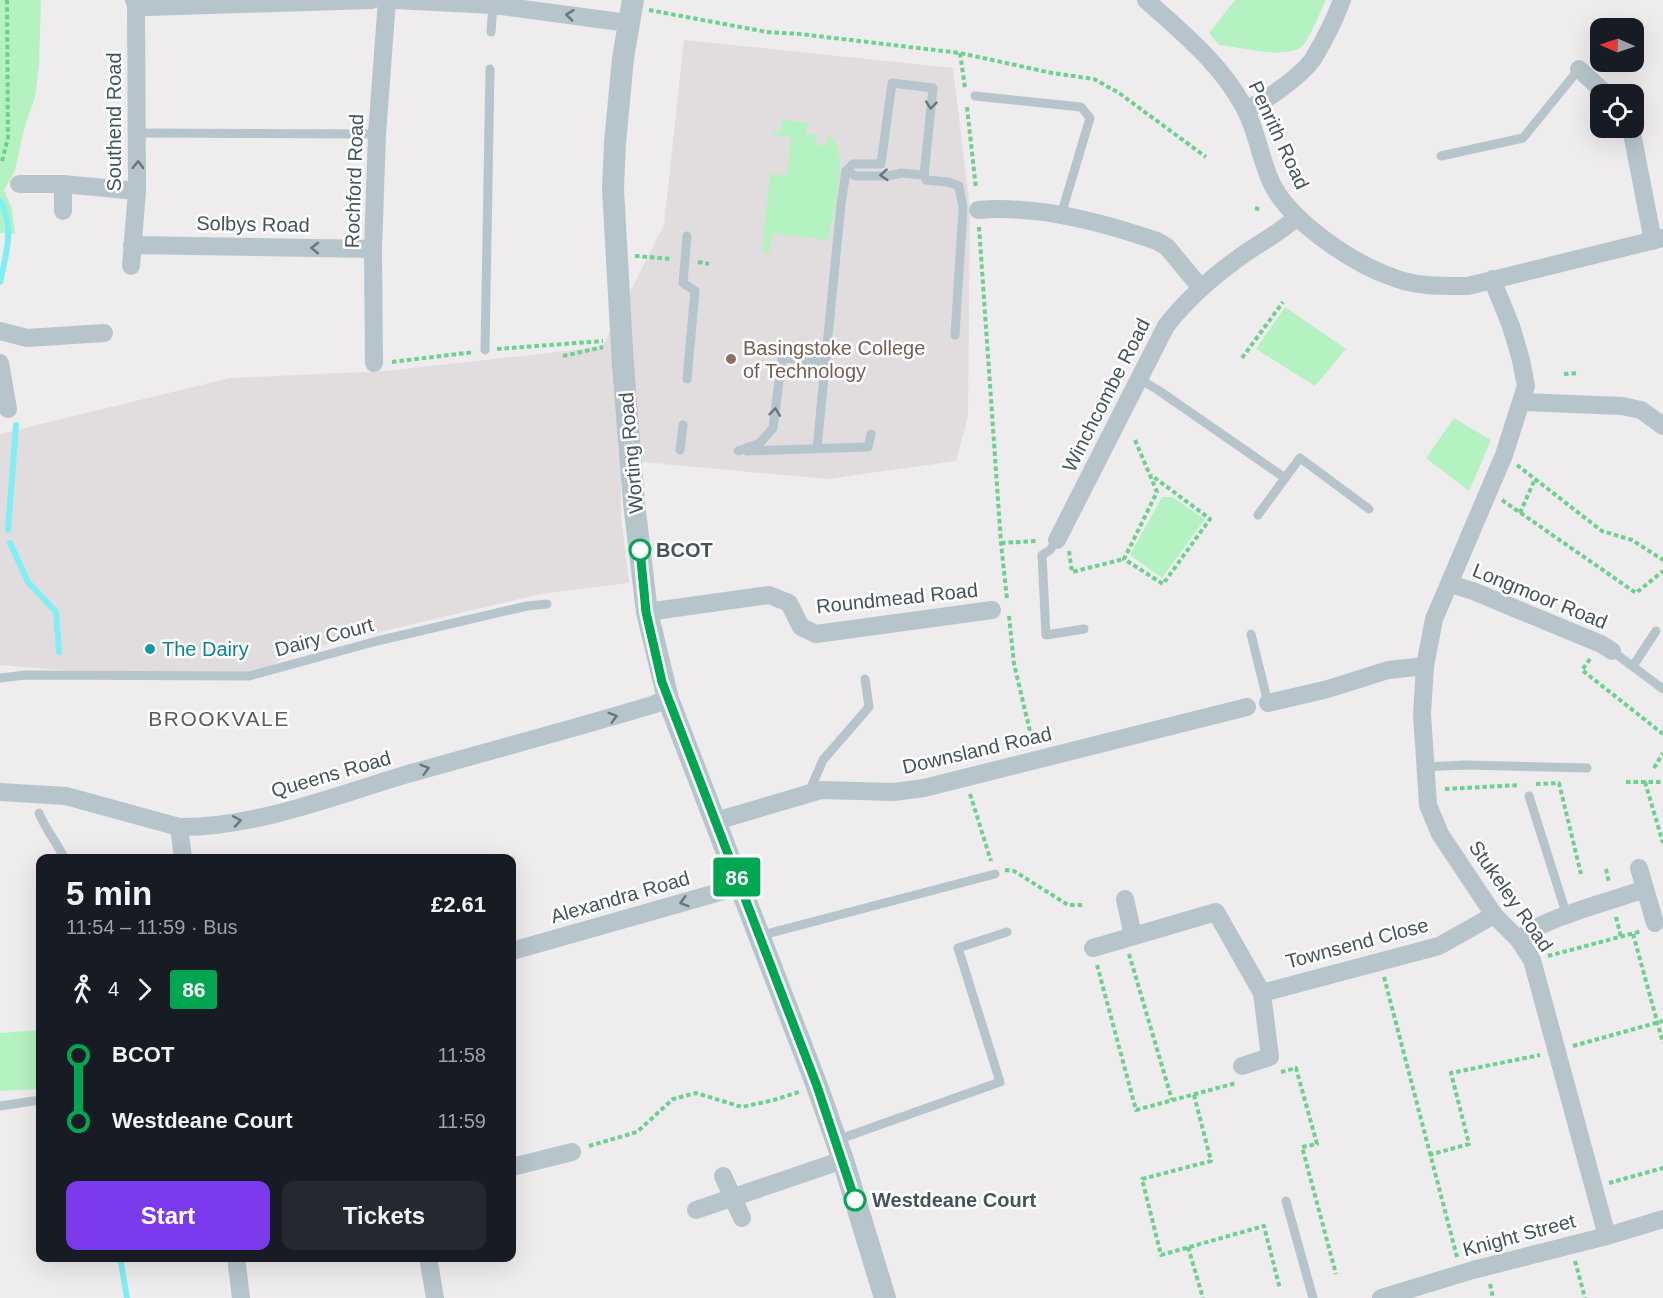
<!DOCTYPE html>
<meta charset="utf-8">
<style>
body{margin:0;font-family:Helvetica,sans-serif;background:#242831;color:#f1f3f6;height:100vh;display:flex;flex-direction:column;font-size:22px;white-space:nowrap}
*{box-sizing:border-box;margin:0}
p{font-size:20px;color:#9ea1a6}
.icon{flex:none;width:33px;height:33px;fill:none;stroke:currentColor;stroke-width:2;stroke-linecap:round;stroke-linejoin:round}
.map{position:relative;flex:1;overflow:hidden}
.side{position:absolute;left:36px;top:854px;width:480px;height:408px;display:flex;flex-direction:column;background:#171b24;border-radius:12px;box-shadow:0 6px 24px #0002}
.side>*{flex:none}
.badge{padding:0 12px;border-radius:4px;font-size:21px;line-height:39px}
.needle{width:39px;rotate:272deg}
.fabs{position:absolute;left:1590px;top:18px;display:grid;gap:12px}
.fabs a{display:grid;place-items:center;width:54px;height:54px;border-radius:12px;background:#171b24;box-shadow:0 6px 24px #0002;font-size:30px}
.map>.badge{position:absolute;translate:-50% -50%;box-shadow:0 0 0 3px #fff}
.legs{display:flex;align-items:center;gap:9px;height:66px;padding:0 30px;font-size:20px}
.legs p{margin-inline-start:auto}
.head{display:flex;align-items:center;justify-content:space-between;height:102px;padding:0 30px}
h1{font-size:33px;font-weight:600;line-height:45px}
.button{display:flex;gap:12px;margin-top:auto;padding:12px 30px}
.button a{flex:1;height:69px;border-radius:12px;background:#7c3aed;color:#fff;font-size:24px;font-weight:600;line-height:69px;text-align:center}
.button a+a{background:#242831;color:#f1f3f6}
ul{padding:0 30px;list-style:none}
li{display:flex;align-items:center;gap:21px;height:66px;font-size:22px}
li i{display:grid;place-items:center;width:9px;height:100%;margin:0 8px;background:currentColor}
li i::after{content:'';width:15px;height:15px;margin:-8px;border:4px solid;border-radius:50%;background:#171b24}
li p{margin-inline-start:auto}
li:first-child i{background:linear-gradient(#0000 50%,currentColor 0)}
li:last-child i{background:linear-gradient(currentColor 50%,#0000 0)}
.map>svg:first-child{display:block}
.education{fill:#e1dddf}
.green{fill:#b5f2c2}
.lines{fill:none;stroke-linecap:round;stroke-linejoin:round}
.stream{stroke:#7feff3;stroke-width:6}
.path{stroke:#6bd28d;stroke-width:4;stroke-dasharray:4.5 3;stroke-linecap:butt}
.service{stroke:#b6c5cb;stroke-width:9}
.minor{stroke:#b6c5cb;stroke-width:18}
.tertiary{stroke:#b6c5cb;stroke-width:22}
.oneway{stroke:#66767d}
.line-1-casing{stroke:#fff;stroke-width:14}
.line-1{stroke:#00a651;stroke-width:9}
.education-dot{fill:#8d6e63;stroke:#fff;stroke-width:2}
.stop-1-dot{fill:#fff;stroke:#00a651;stroke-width:3}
.culture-dot{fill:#0f9aa8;stroke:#fff;stroke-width:2}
.labels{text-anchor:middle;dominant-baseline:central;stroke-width:5;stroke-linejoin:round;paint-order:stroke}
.street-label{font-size:20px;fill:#43545b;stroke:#fff}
.education-label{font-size:20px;fill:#785e54;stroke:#fff;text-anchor:start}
.stop-label{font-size:20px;font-weight:bold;fill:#43545b;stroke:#fff;text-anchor:start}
.culture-label{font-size:20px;fill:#0d838f;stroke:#fff;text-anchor:start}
.neighbourhood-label{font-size:21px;letter-spacing:1.5px;fill:#585e62;stroke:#fff}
</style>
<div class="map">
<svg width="1663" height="1298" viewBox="0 0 1663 1298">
<rect width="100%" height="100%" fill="#efeced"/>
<!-- education -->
<path class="education" d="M 684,40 L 953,68 L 970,209 L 968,416 L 956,461 L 827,479 L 621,460 L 621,516 L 629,583 L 541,594 L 294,652 L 258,674 L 147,677 L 0,665 L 0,434 L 230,378 L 385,371 L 602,347 L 664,225 Z"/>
<!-- green -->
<g class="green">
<path d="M 0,0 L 41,0 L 39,65 L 35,97 L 24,129 L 15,171 L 4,190 L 12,209 L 15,234 L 0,233 Z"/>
<path d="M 1235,0 L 1326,0 C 1321,10 1309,40 1302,46 C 1288,60 1238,47 1219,45 L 1209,33 Z"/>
<path d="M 783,119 L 811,124 L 805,129 L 808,135 L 818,133 L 815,140 L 817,145 L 826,146 L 828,135 C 830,137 833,139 835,142 C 847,159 833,215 829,236 L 827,240 L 772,233 L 770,252 L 762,252 L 770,174 L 787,175 L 791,137 L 772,135 L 772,131 L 781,131 Z"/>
<path d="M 1285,307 L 1346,349 L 1315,386 L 1256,349 Z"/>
<path d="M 1454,418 L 1491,440 L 1469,491 L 1426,458 Z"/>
<path d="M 1162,497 L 1172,497 L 1205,519 L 1162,578 L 1130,555 Z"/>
<path d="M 40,1030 L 40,1089 L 0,1091 L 0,1033 Z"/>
</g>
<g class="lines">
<!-- stream -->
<g class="stream">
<path d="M 0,201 C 15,225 6,256 0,282"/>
<path d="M 8,530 L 16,425"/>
<path d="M 10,543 L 28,582 L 56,612 L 59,652"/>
<path d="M 120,1257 L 127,1298"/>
</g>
<!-- path -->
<g class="path">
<path d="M 649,10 L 767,32 L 800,34 L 960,53 L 1052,73 L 1094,79 L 1119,93 L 1206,157"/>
<path d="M 960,53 L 965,88"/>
<path d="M 967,107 L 976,189"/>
<path d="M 2,161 L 8,138 L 7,0"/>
<path d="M 1255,208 L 1261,210"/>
<path d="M 979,227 L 1001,543 L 1007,599"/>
<path d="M 635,256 L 672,259"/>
<path d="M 698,262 L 709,264"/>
<path d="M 497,349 L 603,341"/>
<path d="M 563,356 L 603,347"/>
<path d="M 1242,358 L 1283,302"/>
<path d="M 392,362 L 474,352"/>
<path d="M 1564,374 L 1578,373"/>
<path d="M 1135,440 L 1157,492 L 1124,559 L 1163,584 L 1210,519 L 1151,475"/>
<path d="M 1517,465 L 1602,531 L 1632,540 L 1663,560"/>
<path d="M 1502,500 L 1636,593 L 1663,571"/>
<path d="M 1520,513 L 1535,479"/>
<path d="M 1001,543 L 1036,541"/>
<path d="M 1069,551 L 1072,572 L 1124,559"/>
<path d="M 1009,616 L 1014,664 L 1033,744"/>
<path d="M 1590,659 L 1582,670 L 1663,734"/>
<path d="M 1654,768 L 1663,753"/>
<path d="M 1626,782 L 1663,782"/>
<path d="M 1645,782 L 1663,843"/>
<path d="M 1536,784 L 1559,783 L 1581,874"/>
<path d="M 1445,789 L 1520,785"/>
<path d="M 970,794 L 991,861"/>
<path d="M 1606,869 L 1609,883"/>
<path d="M 1005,870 L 1014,871 L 1068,905 L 1082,905"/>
<path d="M 1616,917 L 1621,937"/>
<path d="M 1633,934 L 1663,1043"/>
<path d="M 1129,954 L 1172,1100"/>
<path d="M 1548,956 L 1642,931"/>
<path d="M 1097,965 L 1136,1110 L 1236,1083"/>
<path d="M 1384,977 L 1457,1257"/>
<path d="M 1573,1046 L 1663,1021"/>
<path d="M 1281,1072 L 1296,1068 L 1317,1144 L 1302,1147 L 1336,1274"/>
<path d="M 1194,1095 L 1211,1161 L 1142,1179 L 1161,1255 L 1264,1226 L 1280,1289"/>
<path d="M 589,1146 L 637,1132 L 673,1099 L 696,1093 L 742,1107 L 774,1100 L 799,1092"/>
<path d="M 1429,1155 L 1469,1144 L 1451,1073 L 1540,1055"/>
<path d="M 1609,1183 L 1663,1168"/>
<path d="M 1188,1247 L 1203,1298"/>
<path d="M 1575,1261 L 1585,1298"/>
<path d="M 1490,1284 L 1493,1298"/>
</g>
<!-- service -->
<g class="service">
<path d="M 491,32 L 493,5"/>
<path d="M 975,96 L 1081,107 L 1090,118 L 1061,215"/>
<path d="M 138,133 L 377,134"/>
<path d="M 1441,156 L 1523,138 L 1579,69"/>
<path d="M 846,171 L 856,176 L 888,176 L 901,173 L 924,175 L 926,180 L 948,182 L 959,186 L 963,208 L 955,335"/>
<path d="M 687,236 L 683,283 L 695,291 L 687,379"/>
<path d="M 485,350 L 490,69"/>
<path d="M 1138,378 L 1158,390 L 1285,478 L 1300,458 L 1369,509"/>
<path d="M 817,448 L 841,204 L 846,171 L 853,164 L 881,164 L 892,83 L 933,88 L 924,175"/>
<path d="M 680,450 L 683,425"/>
<path d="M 738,451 L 760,443 L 773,428 L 782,358 L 826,362"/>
<path d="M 747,451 L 868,447 L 871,434"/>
<path d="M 1258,515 L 1285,478"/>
<path d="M 1057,540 L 1050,550 L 1042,555 L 1046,635 L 1084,629"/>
<path d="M 1251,634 L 1268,703"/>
<path d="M 1612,651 L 1663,689"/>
<path d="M 1633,666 L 1656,631"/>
<path d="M 0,678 L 25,675 L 249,676 L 377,641 L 527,606 L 547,604"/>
<path d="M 1424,767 L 1465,765 L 1587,768"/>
<path d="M 809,792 L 823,760 L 869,707 L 865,679"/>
<path d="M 1529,796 L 1567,916"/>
<path d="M 39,813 C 45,829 57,842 64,858"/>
<path d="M 759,936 L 995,874"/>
<path d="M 0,1106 L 40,1100"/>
<path d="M 837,1140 L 1000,1082 L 958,948 L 1007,932"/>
<path d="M 1286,1201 L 1313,1298"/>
</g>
<!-- minor -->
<g class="minor">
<path d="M 396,0 L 493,5 L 628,23"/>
<path d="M 1146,0 C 1182,32 1221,64 1244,107 C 1257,130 1260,159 1272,184 C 1291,222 1352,263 1392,277 C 1416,287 1443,286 1468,286 L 1663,238"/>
<path d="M 136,5 L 147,7 L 372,0"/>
<path d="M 1579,69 L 1606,94"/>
<path d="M 1246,109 C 1264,103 1302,75 1313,59 C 1324,41 1335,19 1342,0"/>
<path d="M 1631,128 L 1653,241"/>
<path d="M 19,184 L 63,184 L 137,191"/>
<path d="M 978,210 C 1038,205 1101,222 1157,241 L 1167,247 L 1201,288"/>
<path d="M 63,211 L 63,184"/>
<path d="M 132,245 L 373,249"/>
<path d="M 131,266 L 137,191 L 136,5 L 134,0"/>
<path d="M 1492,279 L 1511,326 L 1521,360 L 1526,386 L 1504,455 L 1434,619 L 1425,666 L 1422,714 L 1428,805 L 1440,834 L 1494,915 L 1519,940 L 1532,960 L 1607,1236"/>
<path d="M 0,331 L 27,338 L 104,333"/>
<path d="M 0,363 L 8,409"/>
<path d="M 374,363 L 373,249 L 377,134 L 387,0"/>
<path d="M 1522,402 L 1622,406 L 1641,410 L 1663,426"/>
<path d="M 1057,540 L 1166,326 C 1187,299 1212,277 1240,257 C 1259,243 1280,233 1297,217"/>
<path d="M 1450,584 L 1473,591 L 1601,644 L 1612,651"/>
<path d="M 647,612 L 769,595 L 789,603 L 801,627 L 816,634 L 992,610"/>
<path d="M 1268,703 L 1328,689 L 1388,670 L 1425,666"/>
<path d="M 0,792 L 66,796 L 179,827 C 252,828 332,797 401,776 C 485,752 569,730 652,705 L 668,699"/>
<path d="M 716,821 L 821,790 L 894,792 L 924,788 L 1247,707"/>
<path d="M 179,827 L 183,858"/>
<path d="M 1639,868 L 1655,923"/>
<path d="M 1125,899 L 1133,936"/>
<path d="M 1519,940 C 1539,919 1614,900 1645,889"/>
<path d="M 1093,948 L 1216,912 L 1262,993 L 1439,946 L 1494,915"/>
<path d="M 512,951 L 741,886"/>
<path d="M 1242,1066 L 1270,1057 L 1262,993"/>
<path d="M 512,1167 L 572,1152"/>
<path d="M 723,1176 L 742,1218"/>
<path d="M 696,1210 L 843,1160"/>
<path d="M 236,1257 L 241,1298"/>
<path d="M 428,1257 L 435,1298"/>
<path d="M 1381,1298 L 1473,1270 L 1607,1236 L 1663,1219"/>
</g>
<!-- tertiary -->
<path class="tertiary" d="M 633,0 L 623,58 L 615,143 L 613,189 L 623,366 L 634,503 L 647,612 L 668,699 L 817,1086 L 843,1160 L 885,1298"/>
</g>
<!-- one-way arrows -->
<defs><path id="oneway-chevron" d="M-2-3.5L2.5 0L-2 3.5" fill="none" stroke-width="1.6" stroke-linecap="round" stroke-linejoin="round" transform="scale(1.5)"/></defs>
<g class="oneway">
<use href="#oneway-chevron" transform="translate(570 15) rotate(-173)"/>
<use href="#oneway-chevron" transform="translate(931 105) rotate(96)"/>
<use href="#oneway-chevron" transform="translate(138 165) rotate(-89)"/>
<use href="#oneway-chevron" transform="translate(884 175) rotate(176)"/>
<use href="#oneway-chevron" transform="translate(315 248) rotate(-179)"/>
<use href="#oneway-chevron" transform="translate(775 412) rotate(-83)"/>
<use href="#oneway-chevron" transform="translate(613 717) rotate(-16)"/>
<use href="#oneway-chevron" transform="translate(425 769) rotate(-16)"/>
<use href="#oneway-chevron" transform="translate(237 821) rotate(-9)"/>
<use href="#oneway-chevron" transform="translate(684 902) rotate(164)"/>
</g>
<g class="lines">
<defs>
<path id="line-1" d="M 640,550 L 646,612 L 662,682 L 817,1086 L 855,1200"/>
</defs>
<!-- line-1 casing -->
<use href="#line-1" class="line-1-casing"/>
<!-- line-1 -->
<use href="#line-1" class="line-1"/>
</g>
<!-- markers -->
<circle class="education-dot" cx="731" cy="359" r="6"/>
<g class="stop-1-dot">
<circle cx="640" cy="550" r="10"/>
<circle cx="855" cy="1200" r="10"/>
</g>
<circle class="culture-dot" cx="150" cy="649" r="6"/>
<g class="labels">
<!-- street labels -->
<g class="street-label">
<text transform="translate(114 122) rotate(-90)">Southend Road</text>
<text transform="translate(1279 135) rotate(65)">Penrith Road</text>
<text transform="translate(354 181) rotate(-88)">Rochford Road</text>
<text transform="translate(253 224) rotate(1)">Solbys Road</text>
<text transform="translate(1106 395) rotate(-63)">Winchcombe Road</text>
<text transform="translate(631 453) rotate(-95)">Worting Road</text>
<text transform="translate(1540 596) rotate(22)">Longmoor Road</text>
<text transform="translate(897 598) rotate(-6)">Roundmead Road</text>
<text transform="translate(324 637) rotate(-15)">Dairy Court</text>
<text transform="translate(977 750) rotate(-13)">Downsland Road</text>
<text transform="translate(331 774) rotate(-16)">Queens Road</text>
<text transform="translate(1511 896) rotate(55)">Stukeley Road</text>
<text transform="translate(620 897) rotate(-16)">Alexandra Road</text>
<text transform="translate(1357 943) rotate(-15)">Townsend Close</text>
<text transform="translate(1519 1235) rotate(-15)">Knight Street</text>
</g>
<!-- education labels -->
<g class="education-label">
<text x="743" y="348">Basingstoke College<tspan x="743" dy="23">of Technology</tspan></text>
</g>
<!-- stop labels -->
<g class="stop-label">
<text x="656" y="550">BCOT</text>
<text x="872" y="1200">Westdeane Court</text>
</g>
<!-- culture labels -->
<g class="culture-label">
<text x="162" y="649">The Dairy</text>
</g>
<!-- neighbourhood labels -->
<g class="neighbourhood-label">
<text x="219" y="718">BROOKVALE</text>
</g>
</g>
</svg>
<div class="fabs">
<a><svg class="needle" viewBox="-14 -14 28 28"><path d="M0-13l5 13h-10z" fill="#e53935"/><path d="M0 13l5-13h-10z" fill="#9ea1a6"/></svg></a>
<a><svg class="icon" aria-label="locate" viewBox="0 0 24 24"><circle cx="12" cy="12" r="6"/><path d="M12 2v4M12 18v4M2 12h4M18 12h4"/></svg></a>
</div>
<b class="badge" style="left:737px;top:877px;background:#00a651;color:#fff">86</b>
<section class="side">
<div class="head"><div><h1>5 min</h1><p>11:54 – 11:59 · Bus</p></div><b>£2.61</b></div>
<div class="legs"><svg class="icon" aria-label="walk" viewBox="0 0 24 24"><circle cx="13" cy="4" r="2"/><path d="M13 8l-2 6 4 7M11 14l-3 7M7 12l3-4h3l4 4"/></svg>4<svg class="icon" aria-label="forward" viewBox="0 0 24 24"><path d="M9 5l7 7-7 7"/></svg><b class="badge" style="background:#00a651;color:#fff">86</b></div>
<ul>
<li><i style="color:#00a651"></i><b>BCOT</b><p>11:58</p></li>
<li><i style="color:#00a651"></i><b>Westdeane Court</b><p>11:59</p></li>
</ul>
<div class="button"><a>Start</a><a>Tickets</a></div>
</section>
</div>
